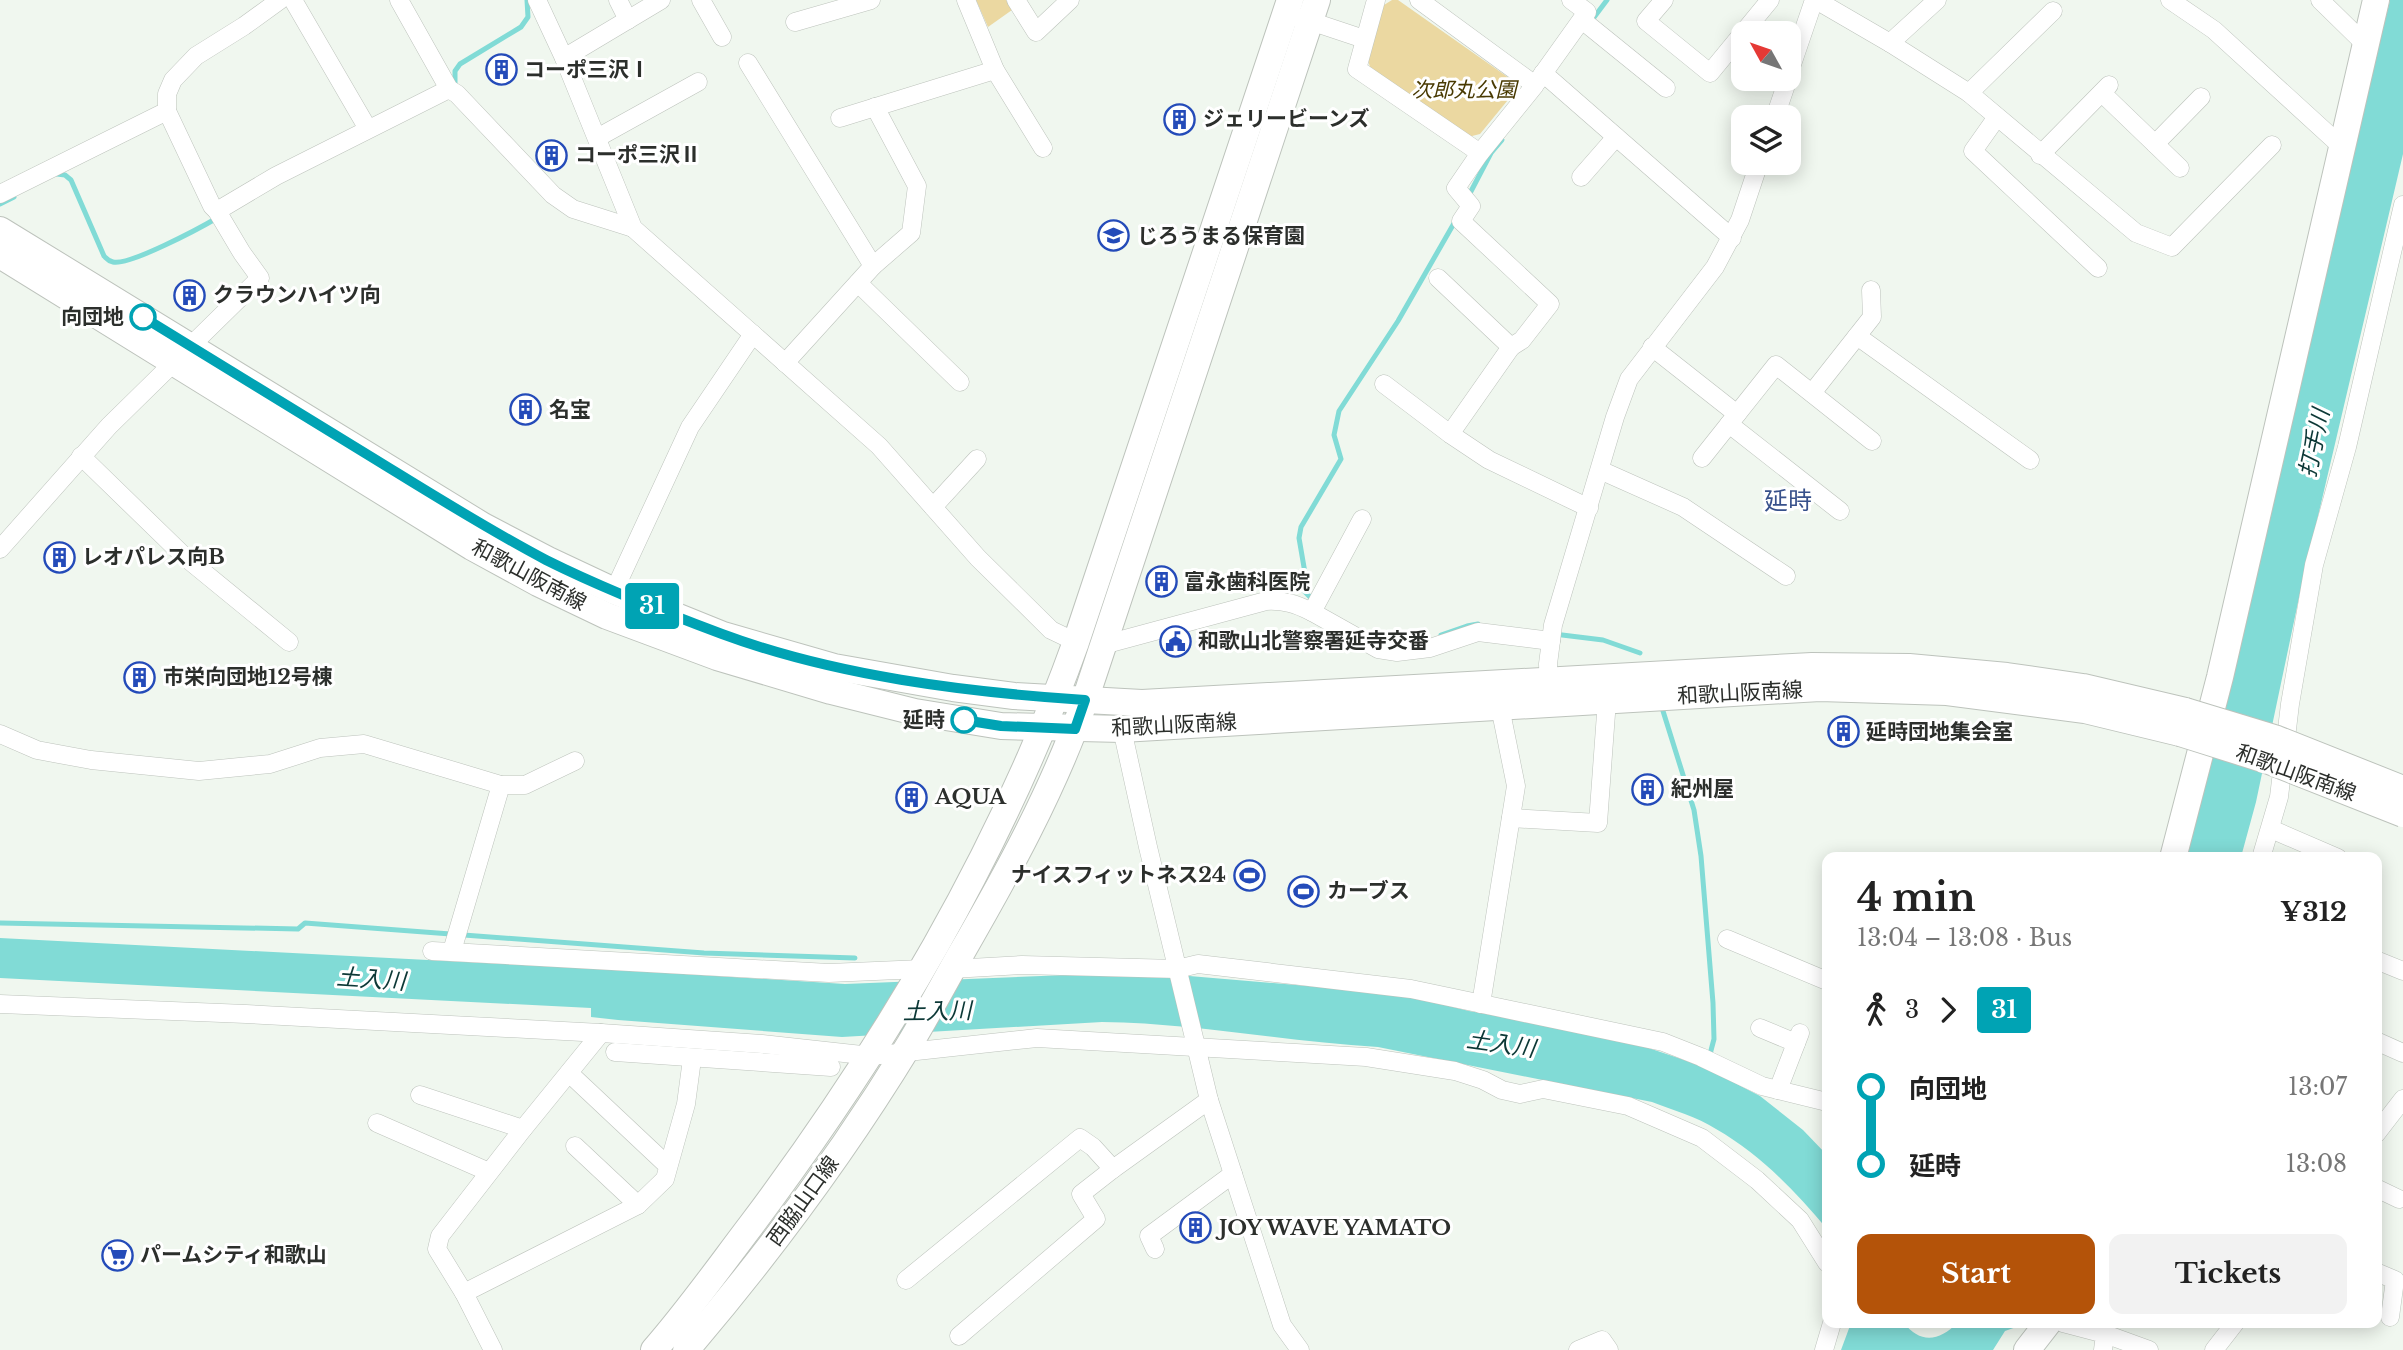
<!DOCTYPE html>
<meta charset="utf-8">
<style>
body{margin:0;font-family:"Libre Baskerville","Noto Sans JP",serif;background:#f2f2f2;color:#222;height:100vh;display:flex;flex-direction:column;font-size:26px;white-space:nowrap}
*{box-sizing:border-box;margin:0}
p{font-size:23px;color:#767676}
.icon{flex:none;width:38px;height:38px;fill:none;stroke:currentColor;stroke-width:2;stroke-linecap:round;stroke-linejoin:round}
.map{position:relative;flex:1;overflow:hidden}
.details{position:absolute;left:1822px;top:852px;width:560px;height:476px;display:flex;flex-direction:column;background:#fff;border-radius:14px;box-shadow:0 4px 18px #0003}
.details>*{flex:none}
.badge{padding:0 14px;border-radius:5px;font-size:24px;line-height:46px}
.needle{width:46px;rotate:310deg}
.controls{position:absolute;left:1731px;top:21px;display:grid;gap:14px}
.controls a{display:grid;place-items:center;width:70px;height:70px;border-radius:14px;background:#fff;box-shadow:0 4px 18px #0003;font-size:35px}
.map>.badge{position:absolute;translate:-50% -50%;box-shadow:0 0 0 4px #fff}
.legs{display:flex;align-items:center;gap:10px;height:77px;padding:0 35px;font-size:23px}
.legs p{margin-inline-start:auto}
.headline{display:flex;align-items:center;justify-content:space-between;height:119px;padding:0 35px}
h1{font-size:38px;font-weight:700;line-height:52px}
.primary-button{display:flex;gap:14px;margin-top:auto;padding:14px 35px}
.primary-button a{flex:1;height:80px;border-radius:14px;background:#b45309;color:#fff;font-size:28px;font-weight:700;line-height:80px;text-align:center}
.primary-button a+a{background:#f2f2f2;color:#222}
ul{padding:0 35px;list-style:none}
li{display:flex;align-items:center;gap:24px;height:77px;font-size:26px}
li i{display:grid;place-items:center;width:10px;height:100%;margin:0 9px;background:currentColor}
li i::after{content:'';width:18px;height:18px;margin:-9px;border:5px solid;border-radius:50%;background:#fff}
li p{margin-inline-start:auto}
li:first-child i{background:linear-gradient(#0000 50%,currentColor 0)}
li:last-child i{background:linear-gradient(currentColor 50%,#0000 0)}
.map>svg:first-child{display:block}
.green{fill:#ebd8a1}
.water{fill:#81dbd6}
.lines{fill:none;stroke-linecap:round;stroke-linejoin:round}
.stream{stroke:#81dbd6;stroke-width:5}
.street-casing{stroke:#bdc3bc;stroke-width:19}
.secondary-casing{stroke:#bdc3bc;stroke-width:28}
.street{stroke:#fff;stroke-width:18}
.secondary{stroke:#fff;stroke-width:26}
.secondary-bridge-casing{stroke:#bdc3bc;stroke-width:28;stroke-linecap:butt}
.secondary-bridge{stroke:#fff;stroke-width:26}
.line-1-casing{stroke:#fff;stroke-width:16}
.line-1{stroke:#00a3b4;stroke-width:10}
.stop-1-dot{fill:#fff;stroke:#00a3b4;stroke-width:3.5}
.labels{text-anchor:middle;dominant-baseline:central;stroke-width:6;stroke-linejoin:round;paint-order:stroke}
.poi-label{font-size:21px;font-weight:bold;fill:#2c2f2c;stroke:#fff;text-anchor:start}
.park-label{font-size:21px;font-style:italic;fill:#483901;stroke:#fff}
.stop-label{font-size:21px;font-weight:bold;fill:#2c2f2c;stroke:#fff;text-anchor:end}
.street-label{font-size:21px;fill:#2c2f2c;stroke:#fff}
.water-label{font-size:23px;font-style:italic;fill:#0c3836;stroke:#fff}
.quarter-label{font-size:24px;fill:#38518b;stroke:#fff}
</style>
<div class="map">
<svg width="2403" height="1350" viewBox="0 0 2403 1350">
<rect width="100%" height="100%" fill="#f0f7ef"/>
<!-- green -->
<g class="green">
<path d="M 976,0 L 1006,0 L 1012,10 L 988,27 Z"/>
<path d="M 1392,0 L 1398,0 L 1509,78 L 1512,95 L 1480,134 L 1468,137 L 1370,67 L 1367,57 L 1384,5 Z"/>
</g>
<!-- water -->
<g class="water">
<path d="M 2390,0 L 2403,0 L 2403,154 L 2300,593 L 2256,802 L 2241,857 L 2186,858 L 2243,606 Z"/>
<path d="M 0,938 L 621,970 L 845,984 L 1142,972 L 1401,994 L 1469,1011 L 1616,1037 L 1702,1066 L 1760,1096 L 1803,1130 L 1827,1155 L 1827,1229 C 1794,1190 1761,1155 1716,1129 C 1697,1117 1673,1110 1652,1102 L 1378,1047 C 1286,1042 1194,1023 1102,1022 L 842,1037 L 618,1020 L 591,1017 L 591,1008 L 0,978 Z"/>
<path d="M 1851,1323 L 1904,1323 C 1920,1344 1940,1341 1957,1323 L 2021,1323 L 2019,1326 L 2005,1331 L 1993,1350 L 1841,1350 Z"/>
</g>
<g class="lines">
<!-- stream -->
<g class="stream">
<path d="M 1592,20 L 1607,0"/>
<path d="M 455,84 L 455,71 L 460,64 L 521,27 L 528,17 L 527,0"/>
<path d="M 57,174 L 65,175 L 71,180 L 104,256 C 107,259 108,261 113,262 C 129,266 200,228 217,218"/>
<path d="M 1468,197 L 1491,153 L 1502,140"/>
<path d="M 0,204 L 14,197"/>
<path d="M 1314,601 L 1302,589 L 1305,573 L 1299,538 L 1301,527 L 1341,459 L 1334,435 L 1339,411 L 1398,321 L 1457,218"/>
<path d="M 1554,634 L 1603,640 L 1640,653"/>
<path d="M 1441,635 L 1467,626 L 1478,624"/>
<path d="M 1373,637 L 1397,643 L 1421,640"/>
<path d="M 1663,711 L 1694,810 L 1701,856 L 1713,1003 L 1714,1039 L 1709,1058"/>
<path d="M 0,923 L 298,929 L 305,923 L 704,953 L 855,958"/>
</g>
<defs>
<g id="street">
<path d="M 280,0 L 244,26 L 196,56 L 173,80 L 167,94 L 167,111 L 212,206 L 217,211 L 276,176 L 449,89"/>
<path d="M 293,0 L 368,129"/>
<path d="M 399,0 L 449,89 L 457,94 L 553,195 L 573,209 L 633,228"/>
<path d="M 537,0 L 564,58 L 633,228 L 879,446 L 978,558 L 1051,630 L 1076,642"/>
<path d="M 618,0 L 628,20"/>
<path d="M 701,0 L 722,37"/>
<path d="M 966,0 L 995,70 L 1043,148"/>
<path d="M 1016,0 L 1036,32 L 1070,0"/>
<path d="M 1376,0 L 1357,69 L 1480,153 L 1535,85 L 1419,0"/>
<path d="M 1664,0 L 1646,21 L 1710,73 L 1770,0"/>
<path d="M 1816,0 L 1890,43 L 1937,0"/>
<path d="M 2170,0 L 2214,30 L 2341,146"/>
<path d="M 2320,0 L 2365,44"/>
<path d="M 1301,18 L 1364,39"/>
<path d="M 1582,20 L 1666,88"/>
<path d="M 795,22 L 871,0"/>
<path d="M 1890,43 L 1969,93 L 2053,11"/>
<path d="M 564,58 L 661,0"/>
<path d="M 748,63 L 873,266 L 785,363"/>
<path d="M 1543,73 L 1732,238"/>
<path d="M 1788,76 L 1814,0"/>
<path d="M 1537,82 L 1587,12 L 1571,0"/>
<path d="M 1969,93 L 2136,233 L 2172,247 L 2272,145"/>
<path d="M 2102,93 L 2180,168"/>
<path d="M 1775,117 L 1788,79"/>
<path d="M 1997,117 L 1973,151 L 2098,268"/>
<path d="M 840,118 L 995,70"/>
<path d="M 597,138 L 698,82"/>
<path d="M 2155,144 L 2201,97"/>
<path d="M 2040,155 L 2109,85"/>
<path d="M 1581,177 L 1616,137"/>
<path d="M 0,194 L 167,111"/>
<path d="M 873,266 L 911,233 L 917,186 L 875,107"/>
<path d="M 1438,278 L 1511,347 L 1522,340 L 1550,304 L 1461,221 L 1471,206 L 1456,188 L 1480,153"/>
<path d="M 858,283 L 960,382"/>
<path d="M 1857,336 L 2030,460"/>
<path d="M 1652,347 L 1737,414"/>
<path d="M 1384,384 L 1450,434 L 1489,460 L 1589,508"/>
<path d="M 1812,393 L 1872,317 L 1871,290"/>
<path d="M 1729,424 L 1840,511"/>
<path d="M 1450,434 L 1511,347"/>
<path d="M 81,456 L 185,557 L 289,642"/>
<path d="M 1702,458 L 1776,365 L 1872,441"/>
<path d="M 1600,470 L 1683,507 L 1786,576"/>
<path d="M 933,507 L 977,459"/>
<path d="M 1362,519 L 1312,612 L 1378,649 L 1397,652 L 1430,648 L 1478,632 L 1551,641"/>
<path d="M 0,549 L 109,426 L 260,278 L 242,253 L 217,211"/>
<path d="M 614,591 L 690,427 L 753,334"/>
<path d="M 1103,645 L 1266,601 C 1284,600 1296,604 1312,612"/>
<path d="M 1549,690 L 1548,664 L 1553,625 L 1615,417 L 1629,379 L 1715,267 L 1740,220 L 1759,163"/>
<path d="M 1122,729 L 1148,847 L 1209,1100 L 1282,1325 L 1300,1350"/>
<path d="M 0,734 L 37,750 L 91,760 L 199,771 L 270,764 L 320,748 L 364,744 L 501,785 L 525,785 L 575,761"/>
<path d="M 1511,818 L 1598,823 L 1607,700"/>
<path d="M 2271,829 L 2338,858"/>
<path d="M 2261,858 L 2279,797 L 2290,704 L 2314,565 L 2347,447 L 2403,205"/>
<path d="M 1727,939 L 1827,981"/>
<path d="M 432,951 L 829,973 L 922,969"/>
<path d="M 452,951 L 501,785"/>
<path d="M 2376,960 L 2403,971"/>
<path d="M 952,969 L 1022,965 L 1177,969 L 1198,964 L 1411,989 L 1663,1042 L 1701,1057 L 1762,1086 L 1827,1102"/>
<path d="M 0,1004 L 246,1014 L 601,1033 L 762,1044 L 871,1056 L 1037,1038 L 1366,1057 L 1455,1071 L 1483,1080 L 1502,1090 L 1520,1094 L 1543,1089 L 1628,1106 L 1702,1138 L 1757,1180 L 1800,1220 L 1827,1263"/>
<path d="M 1481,1004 L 1516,786 L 1500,707"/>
<path d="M 1760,1028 L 1796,1043"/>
<path d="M 2376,1041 L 2403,1053"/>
<path d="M 615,1052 L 831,1067"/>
<path d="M 569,1073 L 668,1166"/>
<path d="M 1778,1090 L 1800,1033"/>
<path d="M 420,1095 L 523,1129"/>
<path d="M 377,1123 L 489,1172"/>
<path d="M 2376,1134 L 2403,1099"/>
<path d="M 575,1146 L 638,1205"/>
<path d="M 2376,1188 L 2399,1199"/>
<path d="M 1155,1249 L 1149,1236 L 1233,1174"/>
<path d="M 2376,1272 L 2395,1280 L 2390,1317"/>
<path d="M 906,1280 L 1080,1138 L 1093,1147 L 1113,1169"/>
<path d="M 464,1293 L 638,1205 L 665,1179 L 686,1104 L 692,1059"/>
<path d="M 2063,1323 L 2105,1334 L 2103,1350"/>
<path d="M 2107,1323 L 2105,1334 L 2149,1350"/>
<path d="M 959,1336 L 1096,1219 L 1081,1194 L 1113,1169 L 1209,1100"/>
<path d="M 493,1350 L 464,1293 L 437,1249 L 440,1236 L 523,1129 L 601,1033"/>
<path d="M 1578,1350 L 1602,1340 L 1609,1350"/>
<path d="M 1824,1350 L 1832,1323"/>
<path d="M 2214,1350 L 2235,1323"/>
</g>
<g id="secondary">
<path d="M 0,230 L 483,526 L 548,560 L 614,591 L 723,635 L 834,667 L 953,688 L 1014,696 L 1142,703 L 1812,666 L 1909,667 L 2007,676 L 2083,687 L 2185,711"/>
<path d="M 0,255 L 472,547 L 538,583 L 607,616 L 717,657 L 831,691 L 915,712 L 1001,726 L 1122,729 L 1820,688 L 1947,692 L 2085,710 L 2180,733"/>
<path d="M 2173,858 L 2220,677 L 2376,0"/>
<path d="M 654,1350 C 689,1310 720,1266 752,1224 C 886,1045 1000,854 1076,642 L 1290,0"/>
<path d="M 686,1350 C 768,1254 843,1153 909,1045 C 926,1017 942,987 959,957 C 1007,874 1053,791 1085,700 L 1317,0"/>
<path d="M 2027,1350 L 2048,1323"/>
</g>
</defs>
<!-- street casing -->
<use href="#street" class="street-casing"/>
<!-- secondary casing -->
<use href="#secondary" class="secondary-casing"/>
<!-- street -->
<use href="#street" class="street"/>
<!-- secondary -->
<use href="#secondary" class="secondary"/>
<defs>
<g id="secondary-bridge">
<path d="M 2185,711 L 2277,739 L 2403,789"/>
<path d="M 2180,733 L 2269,761 L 2403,814"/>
</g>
</defs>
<!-- secondary-bridge casing -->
<use href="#secondary-bridge" class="secondary-bridge-casing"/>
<!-- secondary-bridge -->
<use href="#secondary-bridge" class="secondary-bridge"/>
</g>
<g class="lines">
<defs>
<path id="line-1" d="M 143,317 C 220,364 296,411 373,458 C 430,493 487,529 546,560 C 602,588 663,612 722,634 C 835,676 965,692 1085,700 L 1075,729 L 1001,726 L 964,720"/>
</defs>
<!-- line-1 casing -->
<use href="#line-1" class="line-1-casing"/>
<!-- line-1 -->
<use href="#line-1" class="line-1"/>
</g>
<!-- icons -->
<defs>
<symbol id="building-ring" viewBox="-11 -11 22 22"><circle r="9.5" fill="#fff" stroke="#244bb9" stroke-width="1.5"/><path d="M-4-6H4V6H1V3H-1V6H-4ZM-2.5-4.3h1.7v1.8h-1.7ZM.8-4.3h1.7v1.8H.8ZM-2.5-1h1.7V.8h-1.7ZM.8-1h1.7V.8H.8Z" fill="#244bb9"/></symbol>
<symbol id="school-ring" viewBox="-11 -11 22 22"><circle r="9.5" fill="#fff" stroke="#244bb9" stroke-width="1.5"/><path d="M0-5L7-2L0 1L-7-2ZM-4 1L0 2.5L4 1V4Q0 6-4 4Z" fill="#244bb9"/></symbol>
<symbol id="civic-ring" viewBox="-11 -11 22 22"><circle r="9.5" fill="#fff" stroke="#244bb9" stroke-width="1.5"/><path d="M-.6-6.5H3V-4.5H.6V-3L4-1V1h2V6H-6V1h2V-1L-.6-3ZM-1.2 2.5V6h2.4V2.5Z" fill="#244bb9"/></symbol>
<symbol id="stadium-ring" viewBox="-11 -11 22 22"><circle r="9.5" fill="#fff" stroke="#244bb9" stroke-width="1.5"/><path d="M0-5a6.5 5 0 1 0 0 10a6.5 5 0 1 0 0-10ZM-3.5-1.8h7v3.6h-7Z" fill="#244bb9"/></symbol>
<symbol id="supermarket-ring" viewBox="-11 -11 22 22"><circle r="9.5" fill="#fff" stroke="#244bb9" stroke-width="1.5"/><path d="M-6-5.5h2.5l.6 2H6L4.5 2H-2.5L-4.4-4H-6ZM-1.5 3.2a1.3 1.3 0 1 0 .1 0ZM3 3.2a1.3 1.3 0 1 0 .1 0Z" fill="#244bb9"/></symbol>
</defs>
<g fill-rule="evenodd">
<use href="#building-ring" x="484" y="52" width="35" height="35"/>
<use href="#building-ring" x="1162" y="102" width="35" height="35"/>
<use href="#building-ring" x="534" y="138" width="35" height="35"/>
<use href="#school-ring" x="1096" y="218" width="35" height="35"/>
<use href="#building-ring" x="172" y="278" width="35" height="35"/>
<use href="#building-ring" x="508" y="392" width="35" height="35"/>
<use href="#building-ring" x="42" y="540" width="35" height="35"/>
<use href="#building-ring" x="1144" y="564" width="35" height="35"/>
<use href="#civic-ring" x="1158" y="624" width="35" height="35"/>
<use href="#building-ring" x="122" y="660" width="35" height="35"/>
<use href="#building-ring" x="1826" y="714" width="35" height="35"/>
<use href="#building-ring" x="1630" y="772" width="35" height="35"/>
<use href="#building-ring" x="894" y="780" width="35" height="35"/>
<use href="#stadium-ring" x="1232" y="858" width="35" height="35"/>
<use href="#stadium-ring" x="1286" y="874" width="35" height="35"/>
<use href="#building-ring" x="1178" y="1210" width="35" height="35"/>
<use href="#supermarket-ring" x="100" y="1238" width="35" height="35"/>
</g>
<!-- markers -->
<g class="stop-1-dot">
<circle cx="143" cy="317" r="12"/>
<circle cx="964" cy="720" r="12"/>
</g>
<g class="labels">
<!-- poi labels -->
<g class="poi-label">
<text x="524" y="70">コーポ三沢Ⅰ</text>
<text x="1203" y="119">ジェリービーンズ</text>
<text x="575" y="155">コーポ三沢Ⅱ</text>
<text x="1137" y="236">じろうまる保育園</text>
<text x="213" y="295">クラウンハイツ向</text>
<text x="549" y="410">名宝</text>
<text x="82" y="557">レオパレス向B</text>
<text x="1184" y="582">富永歯科医院</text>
<text x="1198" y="641">和歌山北警察署延寺交番</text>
<text x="163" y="677">市栄向団地12号棟</text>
<text x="1866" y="732">延時団地集会室</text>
<text x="1671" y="789">紀州屋</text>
<text x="935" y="797">AQUA</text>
<text x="1226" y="875" text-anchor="end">ナイスフィットネス24</text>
<text x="1327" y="891">カーブス</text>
<text x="1219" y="1228">JOY WAVE YAMATO</text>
<text x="140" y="1255">パームシティ和歌山</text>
</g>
<!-- park labels -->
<g class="park-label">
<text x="1464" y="90">次郎丸公園</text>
</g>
<!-- stop labels -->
<g class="stop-label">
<text x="124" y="317">向団地</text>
<text x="945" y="720">延時</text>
</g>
<!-- street labels -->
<g class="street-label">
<text transform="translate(529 575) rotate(28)">和歌山阪南線</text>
<text transform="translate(1740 693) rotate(-3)">和歌山阪南線</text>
<text transform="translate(1174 725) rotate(-3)">和歌山阪南線</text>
<text transform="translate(2296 773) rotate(20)">和歌山阪南線</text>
<text transform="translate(803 1201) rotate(-54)">西脇山口線</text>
</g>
<!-- water labels -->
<g class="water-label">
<text transform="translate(2314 443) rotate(-78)">打手川</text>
<text transform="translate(371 979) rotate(4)">土入川</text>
<text transform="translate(937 1011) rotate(-1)">土入川</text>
<text transform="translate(1501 1044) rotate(8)">土入川</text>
</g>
<!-- quarter labels -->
<g class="quarter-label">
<text x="1788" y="500">延時</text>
</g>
</g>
</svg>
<div class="controls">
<a><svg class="needle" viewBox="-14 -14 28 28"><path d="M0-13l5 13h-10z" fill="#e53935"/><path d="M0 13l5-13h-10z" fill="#767676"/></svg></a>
<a><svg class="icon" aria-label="layers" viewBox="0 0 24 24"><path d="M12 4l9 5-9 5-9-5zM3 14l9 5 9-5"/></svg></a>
</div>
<b class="badge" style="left:652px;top:606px;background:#00a3b4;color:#fff">31</b>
<section class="details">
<div class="headline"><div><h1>4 min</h1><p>13:04 – 13:08 · Bus</p></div><b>¥312</b></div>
<div class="legs"><svg class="icon" aria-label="walk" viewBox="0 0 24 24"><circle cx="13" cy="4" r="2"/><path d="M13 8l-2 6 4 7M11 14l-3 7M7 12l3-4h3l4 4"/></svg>3<svg class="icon" aria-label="forward" viewBox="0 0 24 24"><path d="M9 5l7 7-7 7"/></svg><b class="badge" style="background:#00a3b4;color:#fff">31</b></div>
<ul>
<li><i style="color:#00a3b4"></i><b>向団地</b><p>13:07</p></li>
<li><i style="color:#00a3b4"></i><b>延時</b><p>13:08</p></li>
</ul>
<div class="primary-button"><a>Start</a><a>Tickets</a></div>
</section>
</div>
